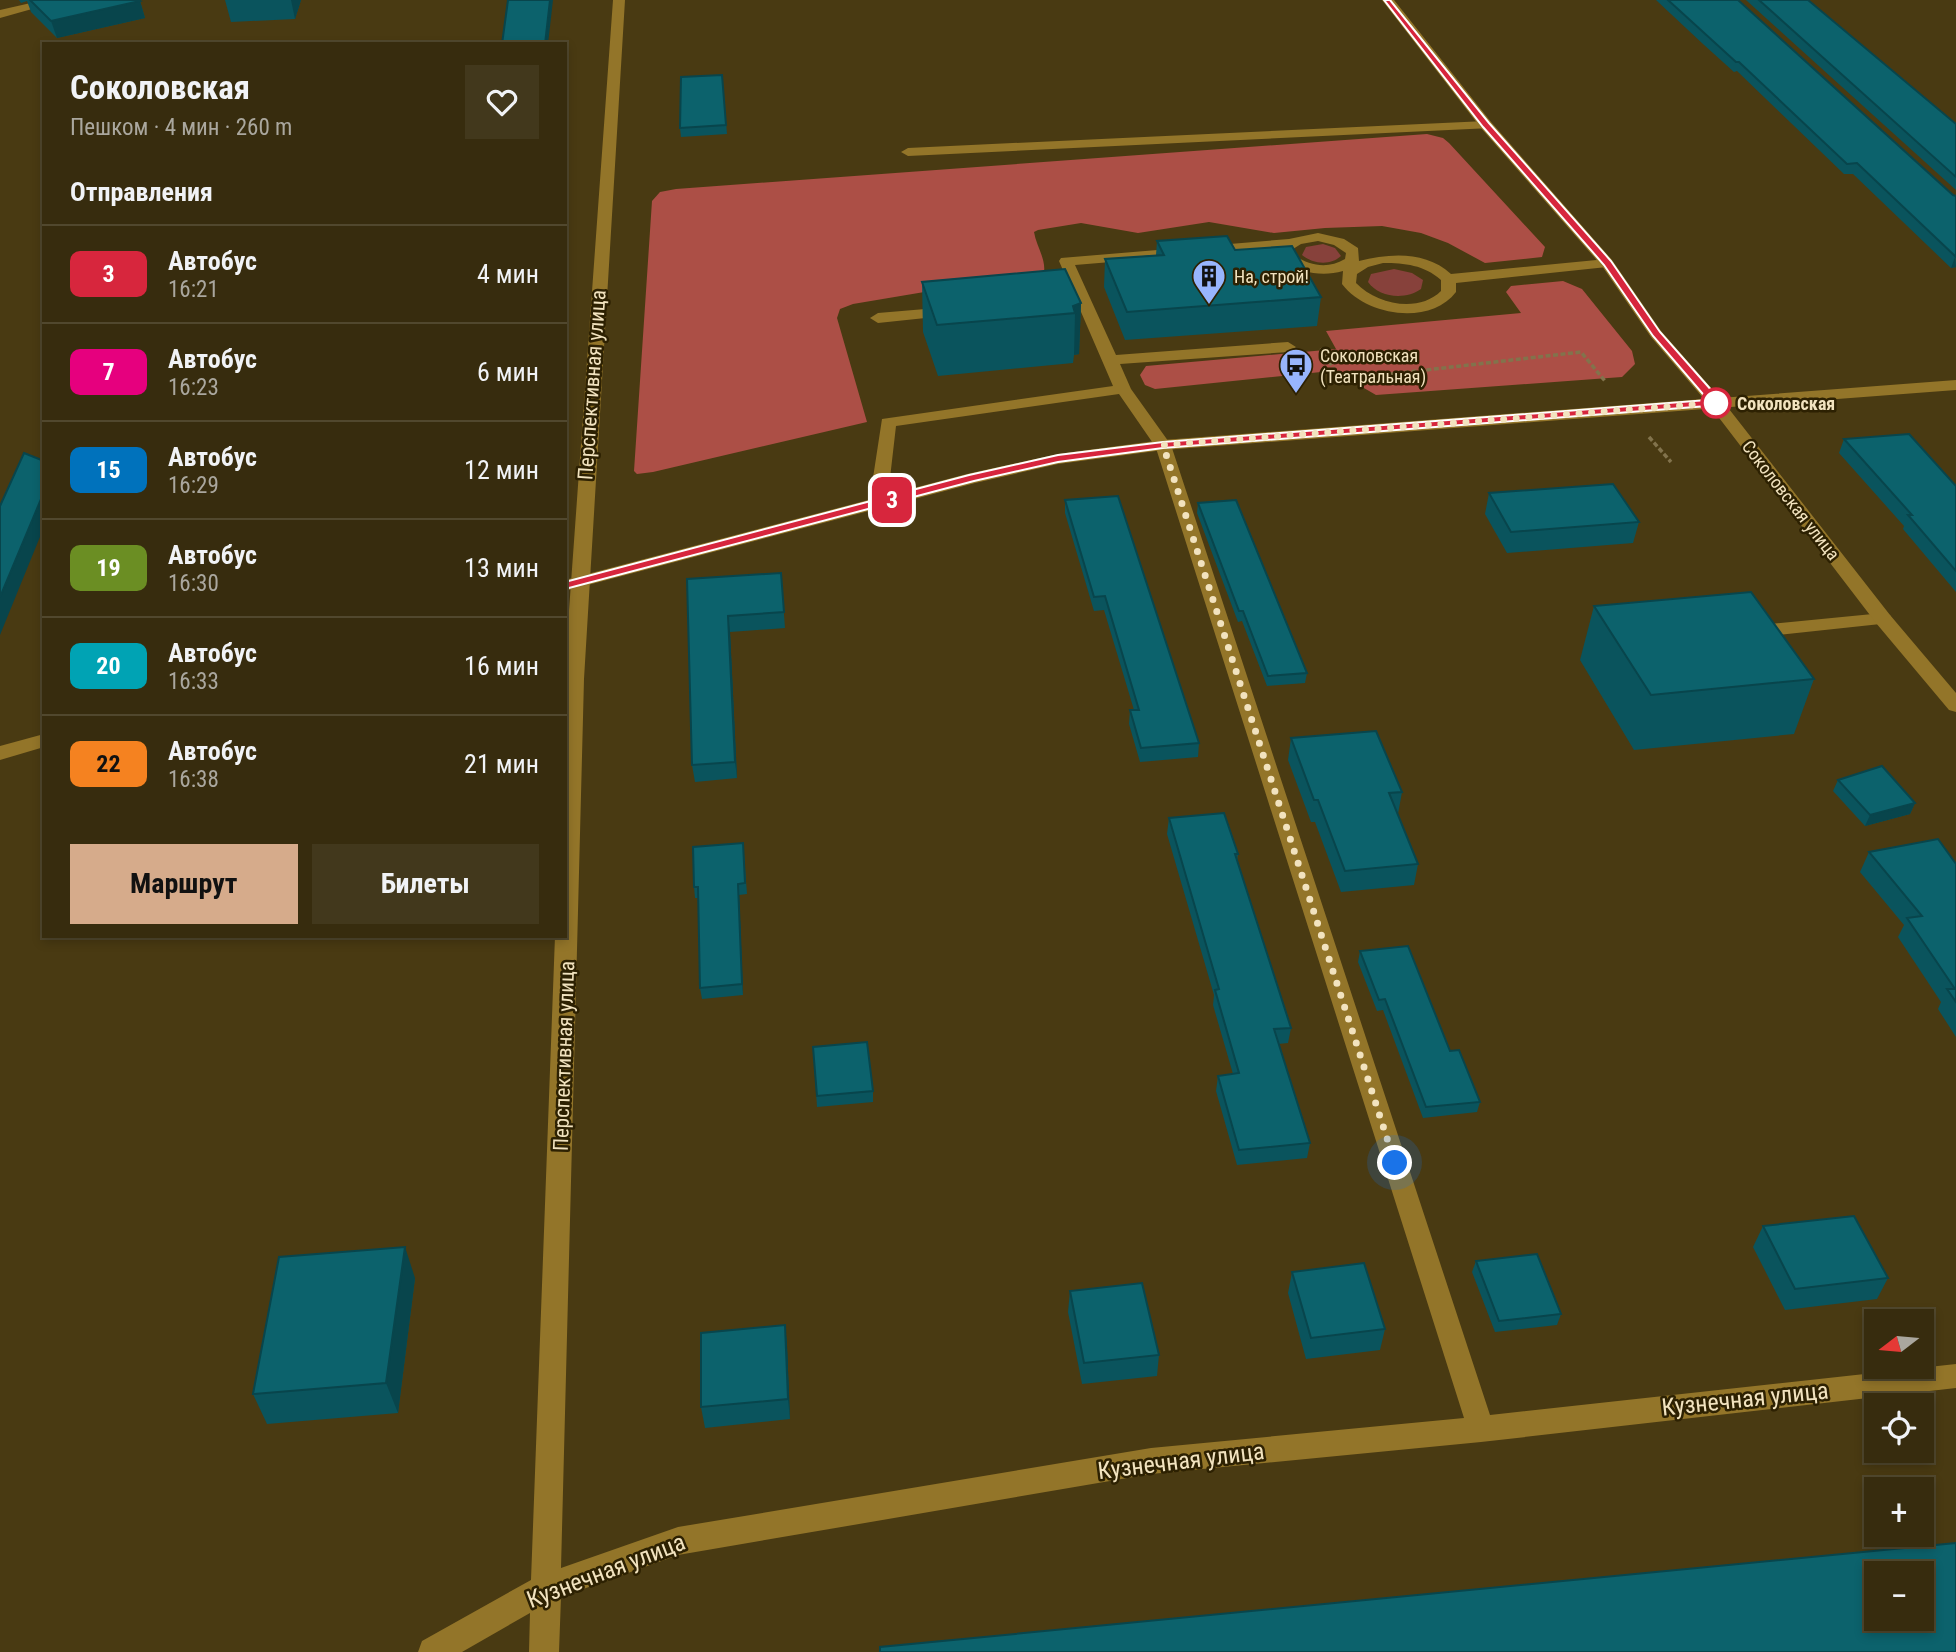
<!DOCTYPE html>
<html lang="ru">
<meta charset="utf-8">
<style>
body{margin:0;font-family:"Roboto Condensed",sans-serif;background:#42381c;color:#f1f3f6;height:100vh;display:flex;flex-direction:column;font-size:26px;white-space:nowrap}
*{box-sizing:border-box;margin:0}
p{font-size:23px;color:#aaa79e}
.icon{flex:none;width:38px;height:38px;fill:none;stroke:currentColor;stroke-width:2;stroke-linecap:round;stroke-linejoin:round}
.map{position:relative;flex:1;overflow:hidden}
.panel{position:absolute;left:42px;top:42px;width:525px;height:896px;display:flex;flex-direction:column;background:#372c0e;border-radius:0px;box-shadow:0 4px 10px #0003,0 0 0 2px #51482e}
.panel>*{flex:none}
.badge{padding:0 14px;border-radius:10px;font-size:24px;line-height:46px}
.needle{width:46px;rotate:254deg}
.fabs{position:absolute;left:1864px;top:1309px;display:grid;gap:14px}
.fabs a{display:grid;place-items:center;width:70px;height:70px;border-radius:0px;background:#372c0e;box-shadow:0 4px 10px #0003,0 0 0 2px #51482e;font-size:35px}
.you{position:absolute;width:35px;height:35px;margin:-18px;border:5px solid #fff;border-radius:50%;background:#1a73e8;box-shadow:0 0 0 10px #1a73e833}
.map>.badge{position:absolute;translate:-50% -50%;box-shadow:0 0 0 4px #fff}
h2{padding:0 28px;font-size:26px;line-height:63px}
.round{display:grid;place-items:center;flex:none;width:74px;height:74px;border-radius:0px;background:#42381c}
.overview{display:flex;align-items:center;justify-content:space-between;height:119px;padding:0 28px}
h1{font-size:33px;font-weight:700;line-height:52px}
.button{display:flex;gap:14px;margin-top:auto;padding:14px 28px}
.button a{flex:1;height:80px;border-radius:0px;background:#d6ab8b;color:#111;font-size:28px;font-weight:700;line-height:80px;text-align:center}
.button a+a{background:#42381c;color:#f1f3f6}
ul{padding:0;list-style:none}
li{display:flex;align-items:center;gap:21px;height:98px;padding:0 28px;border-top:2px solid #51482e}
li div{flex:1}
li b{display:block;font-size:26px}
li em{font-style:normal}
li .badge{min-width:77px;font-weight:700;text-align:center}
.map>svg:first-child{display:block}
.green{fill:#87413b}
.forest{fill:#ac4f46}
.lines{fill:none;stroke-linecap:round;stroke-linejoin:round}
.path{stroke:#82734c;stroke-width:3.5;stroke-dasharray:5 2.5;stroke-linecap:butt}
.lane{fill:#937529;fill-rule:evenodd}
.street{fill:#937529;fill-rule:evenodd}
.secondary{fill:#937529;fill-rule:evenodd}
.wall{fill:#0a545d}
.shaded-wall{fill:#08454c}
.building{fill:#0c626c;stroke:#08454c;stroke-width:2;fill-rule:evenodd}
.line{fill:#d7263d;stroke:#fff;stroke-width:2}
.walk{stroke:#f2e3bf;stroke-width:7;stroke-dasharray:0 12.6}
.stop-dot{fill:#fff;stroke:#d7263d;stroke-width:3.5}
.labels{text-anchor:middle;dominant-baseline:central;stroke-width:5;stroke-linejoin:round;paint-order:stroke}
.far-poi-label{font-size:18px;fill:#f2e3bf;stroke:#2d2102;text-anchor:start}
.far-stop-label{font-size:18px;font-weight:bold;fill:#f2e3bf;stroke:#2d2102;text-anchor:start}
.far-street-label{font-size:18px;fill:#f2e3bf;stroke:#2d2102}
.street-label{font-size:21px;fill:#f2e3bf;stroke:#2d2102}
.near-street-label{font-size:24px;fill:#f2e3bf;stroke:#2d2102}
</style>
<div class="map">
<svg width="1956" height="1652" viewBox="0 0 1956 1652">
<rect width="100%" height="100%" fill="#493a12"/>
<!-- green -->
<g class="green">
<path d="M 1323,244 L 1335,248 L 1341,256 C 1330,266 1313,264 1302,255 L 1306,247 Z"/>
<path d="M 1394,269 L 1412,273 L 1423,280 L 1421,289 C 1406,300 1379,298 1368,282 L 1371,274 Z"/>
</g>
<!-- forest -->
<g class="forest">
<path d="M 1427,134 L 1443,138 L 1449,143 L 1545,247 L 1542,257 L 1485,263 L 1448,243 L 1421,233 L 1382,226 L 1325,228 L 1274,233 L 1209,222 L 1138,233 L 1081,223 L 1038,230 L 1034,232 C 1036,245 1046,259 1044,272 L 853,304 L 840,309 L 837,318 L 867,422 L 653,472 L 637,474 L 634,471 L 652,201 L 660,192 L 676,189 Z"/>
<path d="M 1563,281 L 1582,289 L 1632,351 L 1635,364 L 1622,377 L 1376,395 L 1350,380 L 1321,372 L 1155,389 L 1145,385 L 1140,375 L 1146,366 L 1336,349 L 1326,331 L 1521,313 L 1506,292 L 1511,286 Z"/>
</g>
<g class="lines">
<!-- path -->
<g class="path">
<path d="M 1321,348 L 1336,372 L 1357,378 L 1581,352 L 1605,381"/>
<path d="M 1649,437 L 1671,462"/>
</g>
<!-- lane -->
<g class="lane">
<path d="M 1486,121 L 1493,125 L 1491,128 L 908,156 L 901,152 L 908,148 Z"/>
<path d="M 1318,233 L 1344,239 L 1358,248 L 1359,261 C 1391,253 1426,251 1451,274 L 1607,259 L 1614,263 L 1607,267 L 1456,283 L 1456,292 C 1430,326 1366,316 1342,284 L 1343,271 C 1322,277 1302,273 1283,261 L 1279,248 L 1075,265 L 1116,355 L 1288,342 L 1296,347 L 1288,352 L 1120,364 L 1131,389 L 1171,445 L 1163,450 L 1157,449 L 1119,394 L 896,426 L 887,504 L 878,509 L 869,504 L 882,419 L 1113,386 L 1059,261 L 1061,258 L 1289,239 ZM 1318,241 L 1334,245 L 1346,253 L 1345,259 C 1328,269 1311,266 1295,256 L 1293,249 L 1301,244 ZM 1383,263 C 1405,263 1424,265 1441,280 L 1441,291 C 1419,313 1377,305 1356,283 L 1357,274 L 1368,267 Z"/>
<path d="M 949,307 L 957,312 L 954,315 L 878,323 L 870,318 L 878,313 Z"/>
<path d="M 1883,613 L 1890,615 L 1892,619 L 1890,623 L 1750,638 L 1741,632 L 1750,626 Z"/>
</g>
<!-- street -->
<g class="street">
<path d="M 44,0 L 64,0 L 0,18 L 0,10 Z"/>
<path d="M 613,0 L 625,0 L 584,679 L 561,1568 L 678,1527 L 1151,1448 L 1464,1418 L 1155,445 L 1163,440 L 1171,445 L 1490,1415 L 1956,1364 L 1956,1388 L 1481,1442 L 1151,1474 L 678,1555 L 561,1597 L 559,1652 L 529,1652 L 530,1613 L 462,1652 L 418,1652 L 422,1641 L 531,1580 L 555,936 L 565,936 L 565,666 Z"/>
<path d="M 1716,398 L 1722,400 L 1890,615 L 1956,693 L 1956,712 L 1949,710 L 1876,623 L 1710,406 L 1708,403 Z"/>
</g>
<!-- secondary -->
<g class="secondary">
<path d="M 1382,0 L 1394,0 L 1491,122 L 1612,260 L 1661,331 L 1720,398 L 1956,380 L 1956,390 L 1163,450 L 1058,464 L 975,483 L 565,591 L 565,580 L 967,474 L 1058,454 L 1163,440 L 1704,399 L 1651,337 L 1602,266 L 1481,128 Z"/>
<path d="M 44,734 L 44,747 L 0,760 L 0,746 Z"/>
</g>
</g>
<!-- wall -->
<g class="wall">
<path d="M 19,0 L 138,0 L 140,1 L 145,18 L 57,38 L 31,12 L 27,1 L 21,3 Z"/>
<path d="M 225,0 L 301,0 L 295,19 L 231,22 Z"/>
<path d="M 1656,0 L 1738,0 L 1953,195 L 1956,267 L 1951,268 L 1853,174 L 1844,174 L 1737,71 L 1734,72 L 1703,44 Z"/>
<path d="M 1746,0 L 1808,0 L 1956,124 L 1956,190 Z"/>
<path d="M 722,75 L 727,134 L 681,137 L 680,128 Z"/>
<path d="M 1157,241 L 1235,250 L 1321,297 L 1317,326 L 1125,340 L 1104,287 L 1105,259 L 1156,255 Z"/>
<path d="M 922,282 L 1081,303 L 1079,354 L 1074,355 L 1073,363 L 938,376 L 923,332 Z"/>
<path d="M 1844,439 L 1956,486 L 1956,592 L 1903,529 L 1904,526 L 1839,453 Z"/>
<path d="M 1489,493 L 1639,522 L 1633,543 L 1507,553 L 1485,514 Z"/>
<path d="M 1065,500 L 1199,743 L 1198,757 L 1140,762 L 1129,724 L 1130,710 L 1134,710 L 1104,610 L 1094,611 L 1065,513 Z"/>
<path d="M 1198,503 L 1307,673 L 1305,683 L 1267,686 L 1242,621 L 1238,622 L 1197,513 Z"/>
<path d="M 781,573 L 785,628 L 730,632 L 737,778 L 695,782 L 692,765 L 687,579 Z"/>
<path d="M 1594,606 L 1814,679 L 1794,734 L 1634,750 L 1580,660 Z"/>
<path d="M 1291,738 L 1402,792 L 1398,814 L 1418,864 L 1414,885 L 1341,892 L 1315,822 L 1311,822 L 1288,760 Z"/>
<path d="M 1838,780 L 1915,803 L 1910,814 L 1865,826 L 1833,791 Z"/>
<path d="M 1169,818 L 1238,854 L 1237,861 L 1291,1028 L 1288,1043 L 1278,1044 L 1310,1143 L 1307,1158 L 1237,1165 L 1216,1091 L 1218,1076 L 1233,1074 L 1213,1005 L 1214,995 L 1167,834 Z"/>
<path d="M 1869,852 L 1956,864 L 1956,1037 L 1938,1009 L 1941,1002 L 1898,937 L 1904,925 L 1860,872 Z"/>
<path d="M 744,854 L 747,894 L 739,895 L 743,995 L 702,999 L 700,988 L 698,898 L 695,898 L 694,887 Z"/>
<path d="M 1360,951 L 1450,1051 L 1480,1102 L 1477,1112 L 1423,1118 L 1383,1010 L 1377,1011 L 1358,962 Z"/>
<path d="M 813,1047 L 873,1091 L 873,1102 L 817,1107 Z"/>
<path d="M 1763,1226 L 1888,1278 L 1877,1299 L 1785,1310 L 1753,1247 Z"/>
<path d="M 1476,1261 L 1561,1314 L 1557,1325 L 1495,1332 L 1472,1272 Z"/>
<path d="M 1292,1272 L 1385,1329 L 1380,1350 L 1306,1359 L 1288,1293 Z"/>
<path d="M 415,1278 L 398,1413 L 267,1424 L 253,1394 Z"/>
<path d="M 1070,1291 L 1159,1355 L 1157,1376 L 1082,1384 L 1068,1312 Z"/>
<path d="M 785,1325 L 787,1346 L 790,1419 L 705,1428 L 701,1407 Z"/>
</g>
<!-- shaded-wall -->
<g class="shaded-wall">
<path d="M 291,0 L 301,0 L 295,19 Z"/>
<path d="M 550,0 L 553,0 L 548,44 L 545,44 Z"/>
<path d="M 140,1 L 145,18 L 57,38 L 51,21 Z"/>
<path d="M 1955,257 L 1956,267 L 1951,268 Z"/>
<path d="M 1081,303 L 1079,354 L 1074,355 L 1075,313 L 1073,306 Z"/>
<path d="M 44,492 L 44,527 L 0,635 L 0,597 Z"/>
<path d="M 728,616 L 730,632 L 737,778 L 735,762 Z"/>
<path d="M 1915,803 L 1910,814 L 1865,826 L 1870,815 Z"/>
<path d="M 738,884 L 739,895 L 743,995 L 742,984 Z"/>
<path d="M 405,1247 L 415,1278 L 398,1413 L 386,1383 Z"/>
<path d="M 785,1325 L 787,1346 L 790,1419 L 788,1399 Z"/>
</g>
<!-- building -->
<g class="building">
<path d="M 30,0 L 138,0 L 140,1 L 51,21 Z"/>
<path d="M 508,0 L 550,0 L 545,44 L 502,44 Z"/>
<path d="M 1668,0 L 1738,0 L 1953,195 L 1956,196 L 1956,257 L 1857,163 L 1847,164 L 1739,62 L 1736,62 Z"/>
<path d="M 1759,0 L 1808,0 L 1956,124 L 1956,177 Z"/>
<path d="M 722,75 L 726,125 L 680,128 L 681,77 Z"/>
<path d="M 1227,236 L 1235,250 L 1292,246 L 1321,297 L 1127,312 L 1105,259 L 1164,255 L 1157,241 Z"/>
<path d="M 1065,269 L 1081,303 L 1073,306 L 1075,313 L 937,325 L 922,282 Z"/>
<path d="M 1909,434 L 1956,486 L 1956,571 L 1908,515 L 1912,515 L 1844,439 Z"/>
<path d="M 24,453 L 44,461 L 44,492 L 0,597 L 0,506 Z"/>
<path d="M 1613,484 L 1639,522 L 1511,532 L 1489,493 Z"/>
<path d="M 1118,496 L 1199,743 L 1141,748 L 1130,710 L 1139,710 L 1105,596 L 1094,597 L 1065,500 Z"/>
<path d="M 1236,500 L 1307,673 L 1268,676 L 1243,611 L 1239,611 L 1198,503 Z"/>
<path d="M 781,573 L 784,612 L 728,616 L 735,762 L 692,765 L 687,579 Z"/>
<path d="M 1751,592 L 1814,679 L 1651,695 L 1594,606 Z"/>
<path d="M 1376,731 L 1402,792 L 1389,793 L 1418,864 L 1345,871 L 1318,800 L 1314,800 L 1291,738 Z"/>
<path d="M 1882,766 L 1915,803 L 1870,815 L 1838,780 Z"/>
<path d="M 1224,813 L 1238,854 L 1235,854 L 1291,1028 L 1274,1029 L 1310,1143 L 1239,1150 L 1218,1076 L 1239,1073 L 1215,990 L 1219,989 L 1169,818 Z"/>
<path d="M 1938,839 L 1956,864 L 1956,1002 L 1947,989 L 1955,989 L 1907,918 L 1922,916 L 1869,852 Z"/>
<path d="M 743,843 L 745,883 L 738,884 L 742,984 L 700,988 L 698,887 L 694,887 L 693,847 Z"/>
<path d="M 1408,946 L 1450,1051 L 1459,1050 L 1480,1102 L 1426,1107 L 1385,999 L 1379,1000 L 1360,951 Z"/>
<path d="M 867,1042 L 873,1091 L 817,1096 L 813,1047 Z"/>
<path d="M 1854,1216 L 1888,1278 L 1795,1289 L 1763,1226 Z"/>
<path d="M 405,1247 L 386,1383 L 253,1394 L 279,1257 Z"/>
<path d="M 1537,1254 L 1561,1314 L 1499,1321 L 1476,1261 Z"/>
<path d="M 1364,1263 L 1385,1329 L 1311,1338 L 1292,1272 Z"/>
<path d="M 1142,1283 L 1159,1355 L 1084,1363 L 1070,1291 Z"/>
<path d="M 785,1325 L 788,1399 L 701,1407 L 701,1333 Z"/>
<path d="M 1956,1543 L 1956,1652 L 880,1652 L 880,1647 ZM 1876,1573 L 1922,1573 L 1922,1619 L 1876,1619 Z"/>
</g>
<!-- line -->
<path class="line" d="M 1384,0 L 1390,0 L 1489,123 L 1611,261 L 1660,332 L 1720,400 L 1720,405 L 1163,448 L 1058,462 L 974,481 L 569,588 L 561,588 L 561,583 L 969,475 L 1058,455 L 1163,442 L 1708,400 L 1653,336 L 1604,265 L 1483,127 Z"/>
<g class="lines">
<!-- walk -->
<path class="walk" d="M 1395,1163 L 1163,445 L 1716,403"/>
</g>
<!-- icons -->
<defs>
<symbol id="building-pin" viewBox="-11 -11 22 30"><path d="M0 17L-7.5 6A9.5 9.5 0 1 1 7.5 6Z" fill="#98b5fd" stroke="#2d2102"/><path d="M-4-6H4V6H1V3H-1V6H-4ZM-2.5-4.3h1.7v1.8h-1.7ZM.8-4.3h1.7v1.8H.8ZM-2.5-1h1.7V.8h-1.7ZM.8-1h1.7V.8H.8Z" fill="#111"/></symbol>
<symbol id="bus-pin" viewBox="-11 -11 22 30"><path d="M0 17L-7.5 6A9.5 9.5 0 1 1 7.5 6Z" fill="#98b5fd" stroke="#2d2102"/><path d="M-5-6H5V4H4V6H2V4H-2V6H-4V4H-5ZM-3.5-4V0h7V-4ZM-3.5 1.2v1.5H-2V1.2ZM2 1.2v1.5H3.5V1.2Z" fill="#111"/></symbol>
</defs>
<g fill-rule="evenodd">
<use href="#building-pin" x="1190" y="257" width="38" height="52"/>
<use href="#bus-pin" x="1277" y="346" width="38" height="52"/>
</g>
<!-- markers -->
<circle class="stop-dot" cx="1716" cy="403" r="14"/>
<g class="labels">
<!-- far-poi labels -->
<g class="far-poi-label">
<text x="1234" y="276">На, строй!</text>
<text x="1320" y="355">Соколовская<tspan x="1320" dy="21">(Театральная)</tspan></text>
</g>
<!-- far-stop labels -->
<g class="far-stop-label">
<text x="1737" y="403">Соколовская</text>
</g>
<!-- far-street labels -->
<g class="far-street-label">
<text transform="translate(1791 500) rotate(52)">Соколовская улица</text>
</g>
<!-- street labels -->
<g class="street-label">
<text transform="translate(592 385) rotate(-86)">Перспективная улица</text>
<text transform="translate(564 1056) rotate(-88)">Перспективная улица</text>
</g>
<!-- near-street labels -->
<g class="near-street-label">
<text transform="translate(1745 1399) rotate(-6)">Кузнечная улица</text>
<text transform="translate(1181 1461) rotate(-7)">Кузнечная улица</text>
<text transform="translate(606 1571) rotate(-21)">Кузнечная улица</text>
</g>
</g>
</svg>
<div class="fabs">
<a><svg class="needle" viewBox="-14 -14 28 28"><path d="M0-13l5 13h-10z" fill="#e53935"/><path d="M0 13l5-13h-10z" fill="#aaa79e"/></svg></a>
<a><svg class="icon" aria-label="locate" viewBox="0 0 24 24"><circle cx="12" cy="12" r="6"/><path d="M12 2v4M12 18v4M2 12h4M18 12h4"/></svg></a>
<a>+</a>
<a>−</a>
</div>
<div class="you" style="left:1395px;top:1163px"></div>
<b class="badge" style="left:892px;top:500px;background:#d7263d;color:#fff">3</b>
<section class="panel">
<div class="overview"><div><h1>Соколовская</h1><p>Пешком · 4 мин · 260 m</p></div><a class="round"><svg class="icon" aria-label="heart" viewBox="0 0 24 24"><path d="M12 20l-8-8c-3-5 5-10 8-4 3-6 11-1 8 4z"/></svg></a></div>
<h2>Отправления</h2>
<ul>
<li><span class="badge" style="background:#d7263d;color:#fff">3</span><div><b>Автобус</b><p>16:21</p></div><em>4 мин</em></li>
<li><span class="badge" style="background:#e6007e;color:#fff">7</span><div><b>Автобус</b><p>16:23</p></div><em>6 мин</em></li>
<li><span class="badge" style="background:#0072bc;color:#fff">15</span><div><b>Автобус</b><p>16:29</p></div><em>12 мин</em></li>
<li><span class="badge" style="background:#6b8e23;color:#fff">19</span><div><b>Автобус</b><p>16:30</p></div><em>13 мин</em></li>
<li><span class="badge" style="background:#00a3b4;color:#fff">20</span><div><b>Автобус</b><p>16:33</p></div><em>16 мин</em></li>
<li><span class="badge" style="background:#f58220;color:#111">22</span><div><b>Автобус</b><p>16:38</p></div><em>21 мин</em></li>
</ul>
<div class="button"><a>Маршрут</a><a>Билеты</a></div>
</section>
</div>
